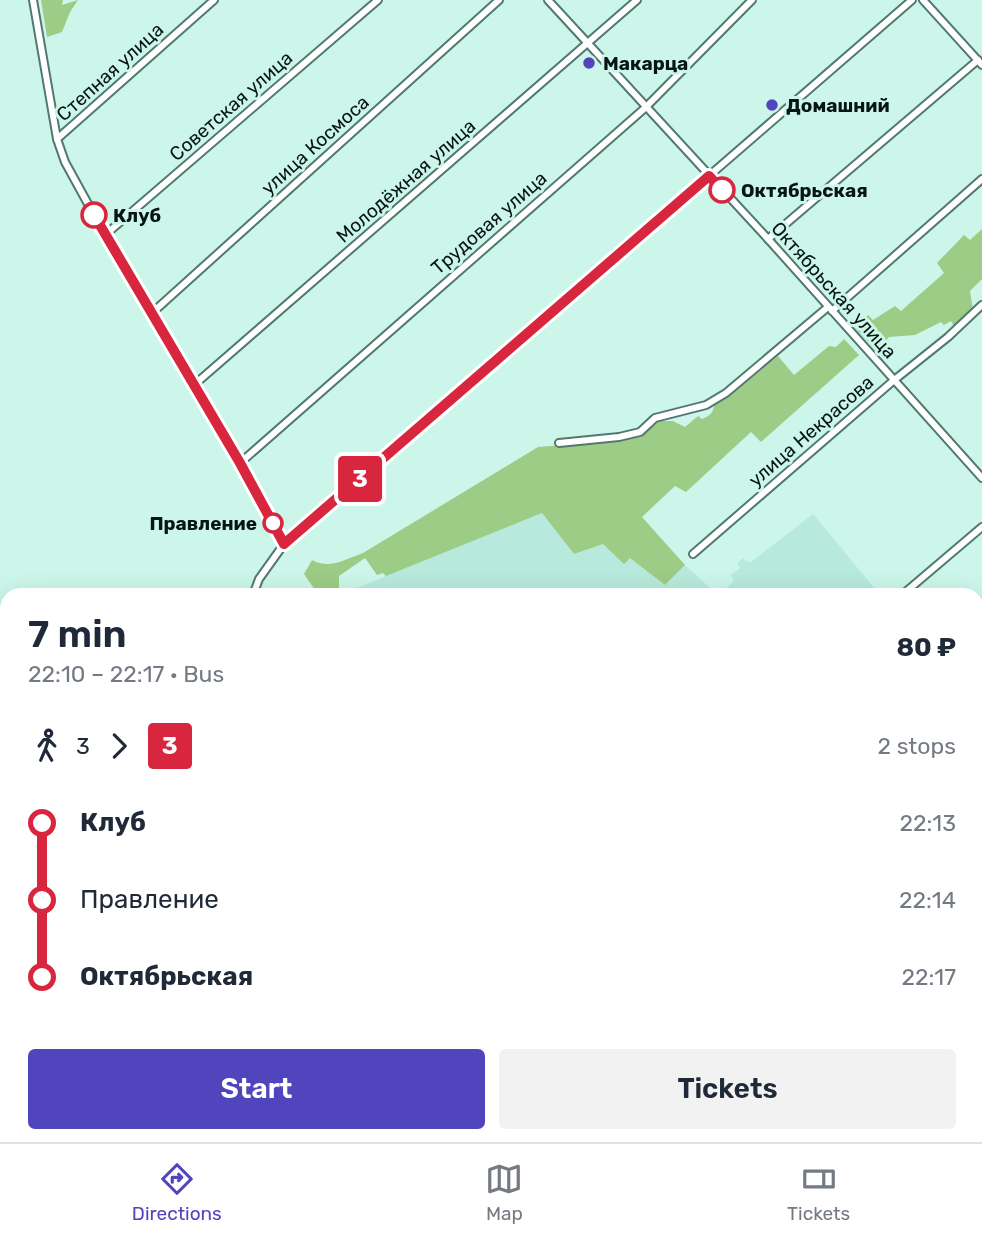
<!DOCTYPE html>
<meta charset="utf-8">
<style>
body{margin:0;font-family:Rubik,sans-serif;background:#f2f2f3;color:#1f2937;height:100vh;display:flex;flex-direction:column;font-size:26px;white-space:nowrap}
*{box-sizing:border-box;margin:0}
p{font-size:23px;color:#747a83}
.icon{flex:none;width:38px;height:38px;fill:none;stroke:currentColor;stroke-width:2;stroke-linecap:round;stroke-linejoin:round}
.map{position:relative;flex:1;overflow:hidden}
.panel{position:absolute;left:0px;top:588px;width:984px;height:555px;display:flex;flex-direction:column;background:#fff;border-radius:21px 21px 0 0;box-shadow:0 7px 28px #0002}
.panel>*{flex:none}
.badge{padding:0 14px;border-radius:5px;font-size:24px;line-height:46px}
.map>.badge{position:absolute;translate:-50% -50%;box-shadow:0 0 0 4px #fff}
.legs{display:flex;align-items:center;gap:10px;height:77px;padding:0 28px;font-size:23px}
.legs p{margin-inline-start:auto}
.head{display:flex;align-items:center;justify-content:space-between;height:119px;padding:0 28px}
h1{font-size:38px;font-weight:600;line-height:52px}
.primary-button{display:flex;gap:14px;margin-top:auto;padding:14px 28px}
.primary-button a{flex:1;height:80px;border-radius:7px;background:#5145bd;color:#fff;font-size:28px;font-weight:600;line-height:80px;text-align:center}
.primary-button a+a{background:#f2f2f3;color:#1f2937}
ul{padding:0 28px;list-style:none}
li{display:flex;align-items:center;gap:24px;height:77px;font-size:26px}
li i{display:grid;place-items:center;width:10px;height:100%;margin:0 9px;background:currentColor}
li i::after{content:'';width:18px;height:18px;margin:-9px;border:5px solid;border-radius:50%;background:#fff}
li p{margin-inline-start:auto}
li:first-child i{background:linear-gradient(#0000 50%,currentColor 0)}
li:last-child i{background:linear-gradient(currentColor 50%,#0000 0)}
.tab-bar{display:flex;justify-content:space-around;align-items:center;height:98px;border-top:2px solid #e0e1e3;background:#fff;font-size:19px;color:#747a83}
.tab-bar a{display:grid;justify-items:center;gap:4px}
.tab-bar .active{color:#5145bd}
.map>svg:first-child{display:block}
.built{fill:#b7eadc}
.green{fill:#b9dca8}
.forest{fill:#9dcc86}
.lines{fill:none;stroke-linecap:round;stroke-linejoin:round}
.minor-casing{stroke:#52786f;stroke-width:10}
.major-casing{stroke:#fff;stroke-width:10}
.minor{stroke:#fff;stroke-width:6}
.major{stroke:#88caa7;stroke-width:7}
.line-1-casing{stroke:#fff;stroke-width:16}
.line-1{stroke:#d7263d;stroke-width:10}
.poi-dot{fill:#5145bd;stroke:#ccf6ea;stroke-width:2.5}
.stop-1-dot{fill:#fff;stroke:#d7263d;stroke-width:3.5}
.labels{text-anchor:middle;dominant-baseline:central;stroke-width:6;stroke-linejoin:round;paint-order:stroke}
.poi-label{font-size:19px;font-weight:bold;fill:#071613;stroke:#ccf6ea;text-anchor:start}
.street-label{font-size:19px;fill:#071613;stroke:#ccf6ea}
.stop-label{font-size:19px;font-weight:bold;fill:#071613;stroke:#ccf6ea;text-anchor:start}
</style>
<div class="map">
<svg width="982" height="1142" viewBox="0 0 982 1142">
<rect width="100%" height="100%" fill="#ccf6ea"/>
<!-- built -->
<g class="built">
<path d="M 542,513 L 574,554 L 603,544 L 624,563 L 630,557 L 665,585 L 685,565 L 718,595 L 734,581 L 731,575 L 740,568 L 737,563 L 743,558 L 747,562 L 749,561 L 751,562 L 813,514 L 880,595 L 339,595 Z"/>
<path d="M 976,676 L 982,682 L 982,744 L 977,748 Z"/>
<path d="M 489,1136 L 746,1136 L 751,1142 L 491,1142 Z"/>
</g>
<!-- green -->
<path class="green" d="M 29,1136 L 95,1136 L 86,1142 L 21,1142 Z"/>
<!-- forest -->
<g class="forest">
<path d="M 41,0 L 63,0 L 62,5 L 78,0 L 70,12 L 62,32 L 47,37 Z"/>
<path d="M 982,229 L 982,279 L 970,291 L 973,310 L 954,327 L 951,321 L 944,325 L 941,322 L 915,335 L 889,337 L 877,351 L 855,328 L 868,315 L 873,320 L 895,306 L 901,311 L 944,273 L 937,263 L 964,235 L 970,240 Z"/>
<path d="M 844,339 L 859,355 L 761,442 L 751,432 L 686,492 L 675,486 L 642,517 L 685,565 L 665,585 L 630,558 L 624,564 L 603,544 L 574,554 L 542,513 L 386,576 L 383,573 L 377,575 L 365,558 L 339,576 L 339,595 L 312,595 L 315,590 L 304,574 L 312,560 C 329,570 346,559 363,553 L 538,447 L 619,441 L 642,434 L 660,421 L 673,421 L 685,427 L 698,416 L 702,419 C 710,416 714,412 714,404 L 728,397 L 778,356 L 794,375 L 829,346 L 836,347 Z"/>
</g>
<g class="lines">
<defs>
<g id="minor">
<path d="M 33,0 L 57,139 L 65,162 L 105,235 L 240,463 L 284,544"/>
<path d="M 548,0 L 768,239 L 982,478"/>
<path d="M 923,0 L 982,65"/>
<path d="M 57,139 L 214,0"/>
<path d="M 105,235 L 378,0"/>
<path d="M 768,239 L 978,60"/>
<path d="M 832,311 L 982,179"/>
<path d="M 152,313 L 499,0"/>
<path d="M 194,385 L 637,0"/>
<path d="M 559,443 L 619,437 L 640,432 L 655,418 L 706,405 L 726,393 L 828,307"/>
<path d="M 240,463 L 645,108 L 752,0"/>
<path d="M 693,554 L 893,381 L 948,337 L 982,305"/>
<path d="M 253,595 L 259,579 L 284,544 L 912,0"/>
<path d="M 902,595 L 982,527"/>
<path d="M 0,991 L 7,985"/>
<path d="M 976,1060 L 982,1055"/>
<path d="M 976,1074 L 982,1070"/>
<path d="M 976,1129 L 982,1135"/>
<path d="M 235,1136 L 237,1142"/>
<path d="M 479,1136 L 480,1142"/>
<path d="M 900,1142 L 906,1136"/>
</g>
<g id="major">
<path d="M 976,759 L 982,754"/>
<path d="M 976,774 L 982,770"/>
<path d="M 976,906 L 982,912"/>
<path d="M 311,1142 L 330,1136"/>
</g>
</defs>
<!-- minor casing -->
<use href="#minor" class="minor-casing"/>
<!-- major casing -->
<use href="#major" class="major-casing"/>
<!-- minor -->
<use href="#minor" class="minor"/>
<!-- major -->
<use href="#major" class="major"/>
</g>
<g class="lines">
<defs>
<path id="line-1" d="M 94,215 L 240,463 L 284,544 L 709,176 L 722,190"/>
</defs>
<!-- line-1 casing -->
<use href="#line-1" class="line-1-casing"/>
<!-- line-1 -->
<use href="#line-1" class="line-1"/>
</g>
<!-- markers -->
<g class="poi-dot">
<circle cx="589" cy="63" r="7"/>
<circle cx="772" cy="105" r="7"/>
</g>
<g class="stop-1-dot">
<circle cx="722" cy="190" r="12"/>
<circle cx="94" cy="215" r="12"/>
<circle cx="273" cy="523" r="9"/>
</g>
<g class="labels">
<!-- poi labels -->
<g class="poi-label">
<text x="603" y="63">Макарца</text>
<text x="786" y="105">Домашний</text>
</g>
<!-- street labels -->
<g class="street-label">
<text transform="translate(110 72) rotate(-42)">Степная улица</text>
<text transform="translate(231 106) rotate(-41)">Советская улица</text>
<text transform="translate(315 145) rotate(-42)">улица Космоса</text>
<text transform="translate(406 181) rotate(-41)">Молодёжная улица</text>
<text transform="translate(489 223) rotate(-41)">Трудовая улица</text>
<text transform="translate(834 290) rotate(48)">Октябрьская улица</text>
<text transform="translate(811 431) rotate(-41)">улица Некрасова</text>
</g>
<!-- stop labels -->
<g class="stop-label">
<text x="741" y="190">Октябрьская</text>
<text x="113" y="215">Клуб</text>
<text x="257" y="523" text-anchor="end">Правление</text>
</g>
</g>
</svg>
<b class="badge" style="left:360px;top:479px;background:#d7263d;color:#fff">3</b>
<section class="panel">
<div class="head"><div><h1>7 min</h1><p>22:10 – 22:17 · Bus</p></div><b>80 ₽</b></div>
<div class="legs"><svg class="icon" aria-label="walk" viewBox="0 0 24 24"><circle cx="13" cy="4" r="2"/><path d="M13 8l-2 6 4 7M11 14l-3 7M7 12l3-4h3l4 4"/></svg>3<svg class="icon" aria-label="forward" viewBox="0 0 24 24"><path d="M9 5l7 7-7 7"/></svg><b class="badge" style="background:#d7263d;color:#fff">3</b><p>2 stops</p></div>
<ul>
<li><i style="color:#d7263d"></i><b>Клуб</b><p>22:13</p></li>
<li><i style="color:#d7263d"></i><span>Правление</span><p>22:14</p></li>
<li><i style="color:#d7263d"></i><b>Октябрьская</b><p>22:17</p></li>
</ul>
<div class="primary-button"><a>Start</a><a>Tickets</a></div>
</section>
</div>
<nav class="tab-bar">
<a class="active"><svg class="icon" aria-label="directions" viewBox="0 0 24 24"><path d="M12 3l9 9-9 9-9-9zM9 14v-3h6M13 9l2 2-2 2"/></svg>Directions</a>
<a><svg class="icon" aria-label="map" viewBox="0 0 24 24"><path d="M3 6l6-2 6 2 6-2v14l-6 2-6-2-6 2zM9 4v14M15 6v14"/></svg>Map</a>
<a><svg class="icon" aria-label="tickets" viewBox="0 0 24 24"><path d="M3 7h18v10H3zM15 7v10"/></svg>Tickets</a>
</nav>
